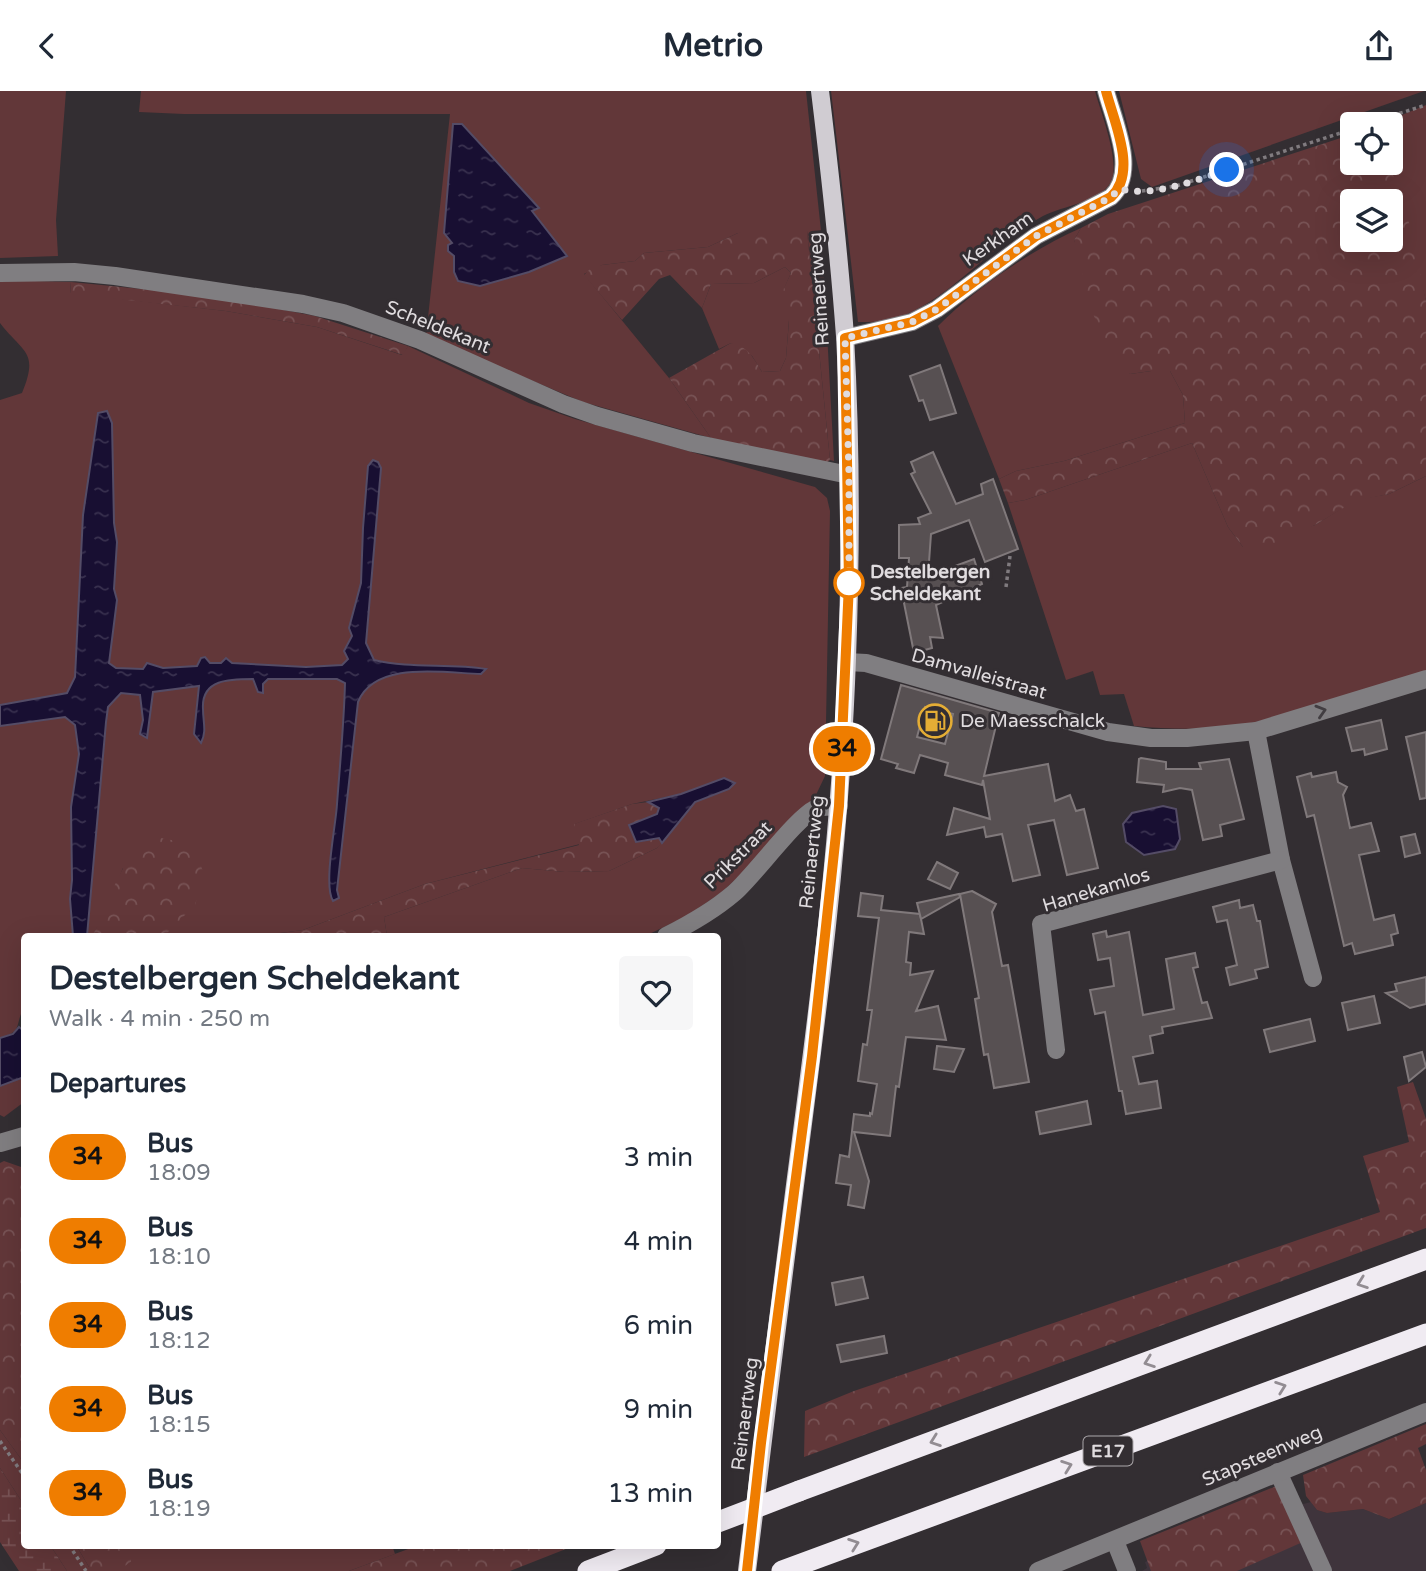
<!DOCTYPE html>
<meta charset="utf-8">
<style>
body{margin:0;font-family:"Varela Round",sans-serif;background:#f6f6f7;color:#1f2937;height:100vh;display:flex;flex-direction:column;font-size:26px;white-space:nowrap}
*{box-sizing:border-box;margin:0}
p{font-size:23px;color:#747a83}
.icon{flex:none;width:38px;height:38px;fill:none;stroke:currentColor;stroke-width:2;stroke-linecap:round;stroke-linejoin:round}
.map{position:relative;flex:1;overflow:hidden}
.side{position:absolute;left:21px;top:842px;width:700px;height:616px;display:flex;flex-direction:column;background:#fff;border-radius:7px;box-shadow:0 7px 28px #0002}
.side>*{flex:none}
.badge{padding:0 14px;border-radius:23px;font-size:24px;line-height:46px}
.fabs{position:absolute;left:1340px;top:21px;display:grid;gap:14px}
.fabs a{display:grid;place-items:center;width:63px;height:63px;border-radius:7px;background:#fff;box-shadow:0 7px 28px #0002;font-size:35px}
.you{position:absolute;width:35px;height:35px;margin:-18px;border:5px solid #fff;border-radius:50%;background:#1a73e8;box-shadow:0 0 0 10px #1a73e833}
.map>.badge{position:absolute;translate:-50% -50%;box-shadow:0 0 0 4px #fff}
h2{padding:0 28px;font-size:26px;line-height:63px}
.round{display:grid;place-items:center;flex:none;width:74px;height:74px;border-radius:7px;background:#f6f6f7}
.head{display:flex;align-items:center;justify-content:space-between;height:119px;padding:0 28px}
h1{font-size:33px;font-weight:700;line-height:52px}
ul{padding:0;list-style:none}
li{display:flex;align-items:center;gap:21px;height:84px;padding:0 28px}
li div{flex:1}
li b{display:block;font-size:26px}
li em{font-style:normal}
li .badge{min-width:77px;font-weight:700;text-align:center}
header{display:flex;justify-content:space-between;align-items:center;height:91px;padding:0 28px;background:#fff;font-size:32px;font-weight:700}
.map>svg:first-child{display:block}
.built{fill:#3f343c}
.grass{fill:#623739}
.forest{fill:url(#forest-crowns);fill-rule:evenodd}
.wetland{fill:url(#wetland-marsh)}
.water{fill:url(#water-ripples);stroke:#544c66;stroke-width:2}
.building{fill:#575052;stroke:#80797b;stroke-width:2;fill-rule:evenodd}
.lines{fill:none;stroke-linecap:round;stroke-linejoin:round}
.path{stroke:#807b7f;stroke-width:3.5;stroke-dasharray:3.5 3.5;stroke-linecap:butt}
.minor{stroke:#807e81;stroke-width:18}
.major{stroke:#d0ccd2;stroke-width:18}
.highway{stroke:#f0ebf2;stroke-width:21}
.highway-bridge{stroke:#f0ebf2;stroke-width:21}
.oneway{stroke:#423e42}
.oneway2{stroke:#928c92}
.line-casing{stroke:#fff;stroke-width:16}
.line{stroke:#ef7d00;stroke-width:10}
.walk{stroke:#e0dcdf;stroke-width:7;stroke-dasharray:0 12.6}
.stop-dot{fill:#fff;stroke:#ef7d00;stroke-width:3.5}
.labels{text-anchor:middle;dominant-baseline:central;stroke-width:6;stroke-linejoin:round;paint-order:stroke}
.shield{fill:#332e32;stroke:#aca8ab;stroke-width:2}
.shield-label{font-size:18px;font-weight:bold;fill:#e0dcdf}
.street-label{font-size:19px;fill:#e0dcdf;stroke:#332e32}
.stop-label{font-size:19px;font-weight:bold;fill:#e0dcdf;stroke:#332e32;text-anchor:start}
.poi-label{font-size:19px;fill:#e0dcdf;stroke:#332e32;text-anchor:start}
</style>
<header><svg class="icon" aria-label="back" viewBox="0 0 24 24"><path d="M15 5l-7 7 7 7"/></svg>Metrio<svg class="icon" aria-label="share" viewBox="0 0 24 24"><path d="M12 15V3M7 8l5-5 5 5M5 13v7h14v-7"/></svg></header>
<div class="map">
<svg width="1426" height="1480" viewBox="0 0 1426 1480">
<defs>
<pattern id="forest-crowns" width="20" height="18" patternUnits="userSpaceOnUse" patternTransform="scale(1.75)"><rect width="20" height="18" fill="#623739"/><path d="M2 6a3 3 0 1 1 6 0M12 15a3 3 0 1 1 6 0" fill="none" stroke="#785355"/></pattern>
<pattern id="wetland-marsh" width="20" height="14" patternUnits="userSpaceOnUse" patternTransform="scale(1.75)"><rect width="20" height="14" fill="#623739"/><path d="M1 5h8M5 5V1M11 12h8M15 12V8" fill="none" stroke="#785355"/></pattern>
<pattern id="water-ripples" width="26" height="14" patternUnits="userSpaceOnUse" patternTransform="scale(1.75)"><rect width="26" height="14" fill="#180f32"/><path d="M2 4q2-2 4 0t4 0M15 11q2-2 4 0t4 0" fill="none" stroke="#39314f"/></pattern>
</defs>
<rect width="100%" height="100%" fill="#332e32"/>
<!-- built -->
<path class="built" d="M 1311,1411 L 1317,1419 L 1327,1422 L 1363,1418 L 1389,1428 L 1426,1412 L 1426,1480 L 1142,1480 L 1147,1477 L 1145,1471 L 1155,1467 L 1267,1422 Z"/>
<!-- grass -->
<g class="grass">
<path d="M 0,0 L 66,0 L 56,129 L 58,165 L 0,167 Z"/>
<path d="M 141,0 L 806,0 L 822,149 L 834,370 L 830,369 L 807,140 L 738,142 L 708,156 L 644,162 L 635,170 L 602,174 L 584,183 L 669,287 L 711,347 L 583,311 L 426,245 L 450,23 L 184,23 L 139,21 Z"/>
<path d="M 831,0 L 1095,0 C 1101,22 1119,67 1112,88 C 1105,110 1062,115 1043,125 C 993,152 953,206 900,226 C 886,231 872,231 858,231 Z"/>
<path d="M 1119,0 L 1424,0 L 1152,96 L 1141,88 Z"/>
<path d="M 1426,14 L 1426,210 L 1389,72 L 1391,72 L 1391,33 L 1380,33 Z"/>
<path d="M 1081,137 L 1074,149 L 1130,283 L 1151,280 L 1170,280 L 1183,304 L 1185,332 L 1064,370 L 1016,380 L 999,388 L 938,235 C 977,196 1031,159 1081,137 Z"/>
<path d="M 785,176 L 791,182 L 784,198 L 789,229 L 786,267 L 780,280 L 762,281 L 752,265 L 731,252 L 719,258 L 702,217 L 711,193 L 754,192 Z"/>
<path d="M 0,189 L 71,191 L 70,202 L 226,220 L 317,236 L 402,264 L 408,255 L 529,312 L 575,328 L 815,396 L 827,407 L 830,420 L 825,685 L 815,706 L 771,755 L 722,801 L 687,825 L 645,845 L 387,845 L 384,826 L 522,777 L 565,781 L 609,780 L 657,757 L 695,711 L 729,698 L 734,691 L 724,687 L 681,703 L 632,713 L 575,733 L 580,753 L 425,793 L 303,839 L 258,845 L 164,845 L 123,777 L 103,827 L 92,845 L 24,845 L 24,917 C 14,934 24,940 0,947 L 0,309 L 22,302 C 39,260 24,263 0,232 Z"/>
<path d="M 1192,352 L 1228,436 L 1243,456 L 1315,434 L 1355,409 L 1389,403 L 1426,385 L 1426,580 L 1264,629 C 1221,640 1178,639 1134,635 L 1124,603 L 1100,604 L 1093,580 L 1066,589 L 1008,412 L 1025,409 Z"/>
<path d="M 24,986 L 24,1011 L 4,1026 L 0,1024 L 0,995 Z"/>
<path d="M 0,1339 L 24,1372 L 24,1414 L 0,1377 Z"/>
<path d="M 50,1454 L 76,1454 L 89,1476 L 131,1471 L 131,1454 L 392,1454 L 395,1463 L 349,1480 L 67,1480 Z"/>
</g>
<!-- forest -->
<g class="forest">
<path d="M 1353,43 L 1353,72 L 1389,72 L 1409,132 L 1426,210 L 1426,385 L 1389,403 L 1355,410 L 1315,434 L 1267,456 L 1243,456 L 1228,436 L 1192,352 L 1025,409 L 1008,412 L 999,388 L 1016,380 L 1064,370 L 1185,332 L 1183,304 L 1170,280 L 1151,280 L 1130,283 L 1114,269 L 1093,223 L 1074,149 L 1081,137 L 1108,123 ZM 1353,110 L 1391,110 L 1391,149 L 1353,149 Z"/>
<path d="M 757,136 L 807,140 L 830,369 L 824,374 L 711,347 L 669,287 L 731,252 C 747,255 754,267 762,281 L 780,280 L 786,267 L 789,230 L 781,216 L 784,197 L 791,182 L 785,176 L 754,192 L 711,193 L 702,217 L 670,184 L 659,188 L 622,229 L 584,184 L 591,177 L 602,174 L 635,170 L 644,162 L 708,156 L 738,142 Z"/>
<path d="M 71,191 L 212,205 L 315,225 L 408,255 L 403,264 L 317,236 L 226,220 L 70,203 Z"/>
<path d="M 648,711 L 659,717 L 657,723 L 629,735 L 651,747 L 659,747 L 662,752 L 657,757 L 609,780 L 565,781 L 522,777 L 384,826 L 387,845 L 258,845 L 303,839 L 425,793 L 579,754 L 574,733 L 632,713 Z"/>
<path d="M 161,747 L 181,751 L 198,767 L 204,783 L 195,814 L 164,845 L 92,845 C 109,817 115,778 140,756 C 146,752 154,749 161,747 Z"/>
<path d="M 1413,991 L 1426,1028 L 1426,1137 L 804,1366 L 805,1320 L 854,1300 L 1380,1121 L 1363,1065 L 1409,1051 L 1397,996 Z"/>
<path d="M 4,1070 L 21,1076 L 24,1090 L 24,1372 L 0,1339 L 0,1072 Z"/>
<path d="M 1426,1333 L 1426,1353 L 1418,1357 L 1426,1379 L 1426,1412 L 1389,1428 L 1363,1418 L 1327,1422 L 1317,1419 L 1306,1405 L 1303,1384 Z"/>
<path d="M 1279,1394 L 1305,1450 L 1237,1480 L 1151,1480 L 1140,1450 Z"/>
<path d="M 76,1454 L 131,1454 L 131,1471 L 117,1480 L 89,1476 Z"/>
<path d="M 419,1454 L 576,1454 L 510,1480 L 349,1480 Z"/>
</g>
<!-- wetland -->
<path class="wetland" d="M 0,1377 L 24,1414 L 24,1454 L 50,1454 L 67,1480 L 19,1480 L 0,1451 Z"/>
<!-- water -->
<g class="water">
<path d="M 453,33 L 462,33 L 539,117 L 532,120 L 567,165 L 529,181 L 480,195 L 458,190 L 454,181 L 454,165 L 448,160 L 448,154 L 452,152 L 444,142 Z"/>
<path d="M 107,320 L 112,332 L 114,432 L 117,451 L 114,498 L 117,509 L 109,572 L 116,577 L 143,578 L 147,572 L 163,577 L 197,575 L 201,567 L 205,566 L 210,572 L 221,572 L 226,567 L 232,572 L 306,576 L 342,574 L 348,568 L 344,560 L 352,545 L 349,537 L 361,492 L 363,437 L 368,375 L 373,369 L 378,371 L 381,377 L 366,552 L 374,569 C 410,578 449,572 486,578 L 481,583 C 444,582 375,569 358,611 L 337,799 L 339,807 L 333,810 C 323,794 336,734 337,713 C 340,673 344,632 345,592 L 337,588 L 268,588 L 263,593 L 263,602 L 258,601 L 253,588 C 230,588 201,588 203,618 C 203,631 207,640 201,652 L 194,643 L 199,595 L 153,601 L 147,647 L 140,643 L 143,629 L 140,604 L 121,602 L 108,616 L 106,631 L 87,845 L 73,845 L 70,808 L 72,789 L 71,716 L 79,663 L 75,634 L 65,626 L 0,635 L 0,614 L 67,602 L 75,586 L 83,424 L 98,322 Z"/>
<path d="M 724,687 L 735,692 L 729,698 L 695,711 L 662,752 L 659,747 L 636,751 L 629,734 L 657,723 L 659,717 L 648,711 L 681,703 Z"/>
<path d="M 1163,715 L 1176,718 L 1180,748 L 1175,758 L 1144,764 L 1126,751 L 1123,733 L 1132,722 Z"/>
<path d="M 19,936 L 24,940 L 24,986 L 0,995 L 0,947 L 13,943 Z"/>
</g>
<!-- building -->
<g class="building">
<path d="M 940,274 L 956,322 L 930,329 L 923,309 L 919,310 L 910,285 Z"/>
<path d="M 933,361 L 956,413 L 983,403 L 981,393 L 993,388 L 1018,458 L 985,471 L 969,429 L 931,443 L 928,485 L 974,468 L 982,493 L 936,514 L 943,547 L 930,546 L 932,557 L 914,562 L 901,497 L 907,496 L 909,467 L 899,467 L 899,434 L 920,433 L 918,427 L 931,422 L 911,383 L 915,381 L 911,371 Z"/>
<path d="M 901,594 L 999,622 L 984,685 L 1048,673 L 1055,710 L 1070,704 L 1076,720 L 1084,718 L 1098,777 L 1067,784 L 1054,729 L 1028,734 L 1040,784 L 1013,790 L 1002,743 L 986,746 L 984,736 L 947,744 L 954,717 L 990,728 L 983,689 L 982,694 L 945,684 L 948,672 L 920,664 L 914,682 L 896,677 L 898,673 L 881,668 ZM 925,616 L 953,623 L 945,653 L 917,646 Z"/>
<path d="M 1381,629 L 1387,658 L 1365,664 L 1364,658 L 1352,660 L 1346,637 Z"/>
<path d="M 1426,641 L 1426,707 L 1420,708 L 1406,646 Z"/>
<path d="M 1141,667 L 1166,671 L 1166,678 L 1201,678 L 1199,672 L 1229,668 L 1244,728 L 1220,734 L 1222,745 L 1203,749 L 1192,699 L 1180,697 L 1163,701 L 1164,694 L 1137,691 L 1139,668 Z"/>
<path d="M 1336,681 L 1338,691 L 1347,696 L 1343,704 L 1350,737 L 1371,732 L 1379,760 L 1359,764 L 1374,829 L 1394,824 L 1398,842 L 1391,844 L 1393,854 L 1355,863 L 1352,852 L 1344,855 L 1314,724 L 1307,726 L 1297,686 L 1311,682 L 1312,686 Z"/>
<path d="M 1415,743 L 1420,762 L 1405,766 L 1401,746 Z"/>
<path d="M 937,771 L 958,782 L 950,798 L 928,788 Z"/>
<path d="M 972,800 L 996,813 L 992,821 L 1002,875 L 1008,874 L 1029,991 L 994,997 L 988,963 L 984,964 L 975,908 L 979,907 L 960,803 Z"/>
<path d="M 861,802 L 883,805 L 881,819 L 920,823 L 924,843 L 909,841 L 906,871 L 911,872 L 910,884 L 933,880 L 916,920 L 938,915 L 946,949 L 906,946 L 899,996 L 896,995 L 890,1045 L 854,1041 L 869,1090 L 864,1117 L 848,1114 L 851,1094 L 836,1092 L 840,1064 L 849,1066 L 854,1023 L 870,1025 L 870,1022 L 872,1023 L 877,993 L 858,990 L 863,953 L 867,954 L 872,919 L 867,919 L 879,827 L 858,825 Z"/>
<path d="M 959,803 L 960,806 L 921,828 L 917,812 Z"/>
<path d="M 1239,809 L 1240,817 L 1253,814 L 1257,830 L 1260,830 L 1268,876 L 1255,879 L 1257,887 L 1230,894 L 1226,877 L 1237,874 L 1227,829 L 1217,831 L 1213,816 Z"/>
<path d="M 1106,840 L 1107,846 L 1129,841 L 1143,924 L 1174,918 L 1166,868 L 1195,862 L 1198,876 L 1193,877 L 1202,912 L 1207,911 L 1212,927 L 1162,936 L 1163,942 L 1150,945 L 1153,962 L 1133,966 L 1139,993 L 1157,990 L 1161,1017 L 1126,1023 L 1122,1000 L 1119,1000 L 1105,921 L 1095,923 L 1090,899 L 1114,895 L 1110,867 L 1098,869 L 1093,843 Z"/>
<path d="M 1426,886 L 1426,913 L 1410,917 L 1386,902 L 1397,900 L 1395,893 Z"/>
<path d="M 1374,905 L 1380,932 L 1348,939 L 1342,912 Z"/>
<path d="M 1310,928 L 1315,950 L 1270,961 L 1264,939 Z"/>
<path d="M 937,955 L 964,958 L 954,981 L 934,978 Z"/>
<path d="M 1422,961 L 1426,976 L 1409,990 L 1404,966 Z"/>
<path d="M 1087,1010 L 1091,1033 L 1040,1043 L 1036,1021 Z"/>
<path d="M 863,1186 L 868,1207 L 836,1214 L 832,1192 Z"/>
<path d="M 884,1245 L 887,1262 L 841,1271 L 837,1254 Z"/>
</g>
<g class="lines">
<!-- path -->
<g class="path">
<path d="M 1366,33 L 1426,14"/>
<path d="M 1135,101 L 1176,95 L 1353,38"/>
<path d="M 1006,496 L 1010,465"/>
<path d="M 0,1350 L 24,1385"/>
<path d="M 69,1454 L 86,1480"/>
</g>
<!-- minor -->
<g class="minor">
<path d="M 0,182 L 74,181 L 115,185 L 303,213 L 343,222 L 420,249 L 563,313 L 597,325 L 693,352 L 849,384"/>
<path d="M 845,247 L 912,231 L 937,218 L 1036,145 L 1111,106 C 1138,81 1114,30 1106,0"/>
<path d="M 847,571 L 866,572 L 1108,641 L 1151,647 L 1187,647 L 1256,640 L 1426,588"/>
<path d="M 1256,640 L 1281,769 L 1313,887"/>
<path d="M 666,845 C 690,833 713,820 734,802 C 754,785 798,724 817,717 C 824,715 832,716 839,715"/>
<path d="M 1056,959 L 1041,833 L 1281,769"/>
<path d="M 0,1052 L 24,1045"/>
<path d="M 1278,1381 L 1323,1480"/>
<path d="M 1115,1450 L 1127,1480"/>
<path d="M 1038,1480 L 1426,1321"/>
</g>
<!-- major -->
<path class="major" d="M 747,1480 C 763,1351 778,1223 795,1094 C 818,919 841,743 847,567 C 851,460 851,352 845,245 C 839,163 830,82 820,0"/>
<!-- highway -->
<g class="highway">
<path d="M 799,1400 L 1426,1168"/>
<path d="M 588,1480 L 656,1454"/>
<path d="M 782,1480 L 1426,1243"/>
</g>
<!-- highway-bridge -->
<path class="highway-bridge" d="M 718,1431 L 799,1400"/>
</g>
<!-- one-way arrows -->
<defs><path id="oneway-chevron" d="M-2-3.5L2.5 0L-2 3.5" fill="none" stroke-width="1.6" stroke-linecap="round" stroke-linejoin="round" transform="scale(1.75)"/></defs>
<use class="oneway" href="#oneway-chevron" transform="translate(1321 620) rotate(-17)"/>
<g class="oneway2">
<use href="#oneway-chevron" transform="translate(1362 1192) rotate(160)"/>
<use href="#oneway-chevron" transform="translate(1149 1271) rotate(160)"/>
<use href="#oneway-chevron" transform="translate(1281 1296) rotate(-20)"/>
<use href="#oneway-chevron" transform="translate(935 1350) rotate(160)"/>
<use href="#oneway-chevron" transform="translate(1067 1375) rotate(-20)"/>
<use href="#oneway-chevron" transform="translate(854 1453) rotate(-20)"/>
</g>
<g class="lines">
<defs>
<path id="line" d="M 747,1480 L 761,1352 L 812,965 L 839,715 L 849,492 L 845,247 L 912,231 L 937,218 L 1036,145 L 1111,106 C 1138,81 1114,31 1106,0"/>
</defs>
<!-- line casing -->
<use href="#line" class="line-casing"/>
<!-- line -->
<use href="#line" class="line"/>
<!-- walk -->
<path class="walk" d="M 849,492 L 849,384 L 845,247 L 912,231 L 937,218 L 1036,145 L 1111,106 L 1119,98 C 1156,106 1192,90 1227,79"/>
</g>
<!-- icons -->
<defs>
<symbol id="fuel-ring" viewBox="-11 -11 22 22"><circle r="9.5" fill="#332e32" stroke="#e4ad35" stroke-width="1.5"/><path d="M-5.5-6h7V0h2V4h1.3V-2.5L3-4.5l.8-.8L6-3V5H2.5V1h-1V6h-7ZM-4.2-4.7v3.2H.2V-4.7Z" fill="#e4ad35"/></symbol>
</defs>
<g fill-rule="evenodd">
<use href="#fuel-ring" x="916" y="611" width="38" height="38"/>
</g>
<!-- markers -->
<circle class="stop-dot" cx="849" cy="492" r="14"/>
<g class="labels">
<!-- shield labels -->
<rect class="shield" x="1083.5" y="1345.5" width="49" height="29" rx="5"/>
<g class="shield-label">
<text x="1108" y="1360">E17</text>
</g>
<!-- street labels -->
<g class="street-label">
<text transform="translate(998 148) rotate(-35)">Kerkham</text>
<text transform="translate(819 198) rotate(-94)">Reinaertweg</text>
<text transform="translate(438 236) rotate(22)">Scheldekant</text>
<text transform="translate(979 583) rotate(16)">Damvalleistraat</text>
<text transform="translate(812 761) rotate(-84)">Reinaertweg</text>
<text transform="translate(738 764) rotate(-45)">Prikstraat</text>
<text transform="translate(1096 799) rotate(-17)">Hanekamlos</text>
<text transform="translate(745 1323) rotate(-83)">Reinaertweg</text>
<text transform="translate(1262 1365) rotate(-23)">Stapsteenweg</text>
</g>
<!-- stop labels -->
<g class="stop-label">
<text x="870" y="481">Destelbergen<tspan x="870" dy="22">Scheldekant</tspan></text>
</g>
<!-- poi labels -->
<g class="poi-label">
<text x="960" y="630">De Maesschalck</text>
</g>
</g>
</svg>
<div class="fabs">
<a><svg class="icon" aria-label="locate" viewBox="0 0 24 24"><circle cx="12" cy="12" r="6"/><path d="M12 2v4M12 18v4M2 12h4M18 12h4"/></svg></a>
<a><svg class="icon" aria-label="layers" viewBox="0 0 24 24"><path d="M12 4l9 5-9 5-9-5zM3 14l9 5 9-5"/></svg></a>
</div>
<div class="you" style="left:1227px;top:79px"></div>
<b class="badge" style="left:842px;top:658px;background:#ef7d00;color:#111">34</b>
<section class="side">
<div class="head"><div><h1>Destelbergen Scheldekant</h1><p>Walk · 4 min · 250 m</p></div><a class="round"><svg class="icon" aria-label="heart" viewBox="0 0 24 24"><path d="M12 20l-8-8c-3-5 5-10 8-4 3-6 11-1 8 4z"/></svg></a></div>
<h2>Departures</h2>
<ul>
<li><span class="badge" style="background:#ef7d00;color:#111">34</span><div><b>Bus</b><p>18:09</p></div><em>3 min</em></li>
<li><span class="badge" style="background:#ef7d00;color:#111">34</span><div><b>Bus</b><p>18:10</p></div><em>4 min</em></li>
<li><span class="badge" style="background:#ef7d00;color:#111">34</span><div><b>Bus</b><p>18:12</p></div><em>6 min</em></li>
<li><span class="badge" style="background:#ef7d00;color:#111">34</span><div><b>Bus</b><p>18:15</p></div><em>9 min</em></li>
<li><span class="badge" style="background:#ef7d00;color:#111">34</span><div><b>Bus</b><p>18:19</p></div><em>13 min</em></li>
</ul>
</section>
</div>
